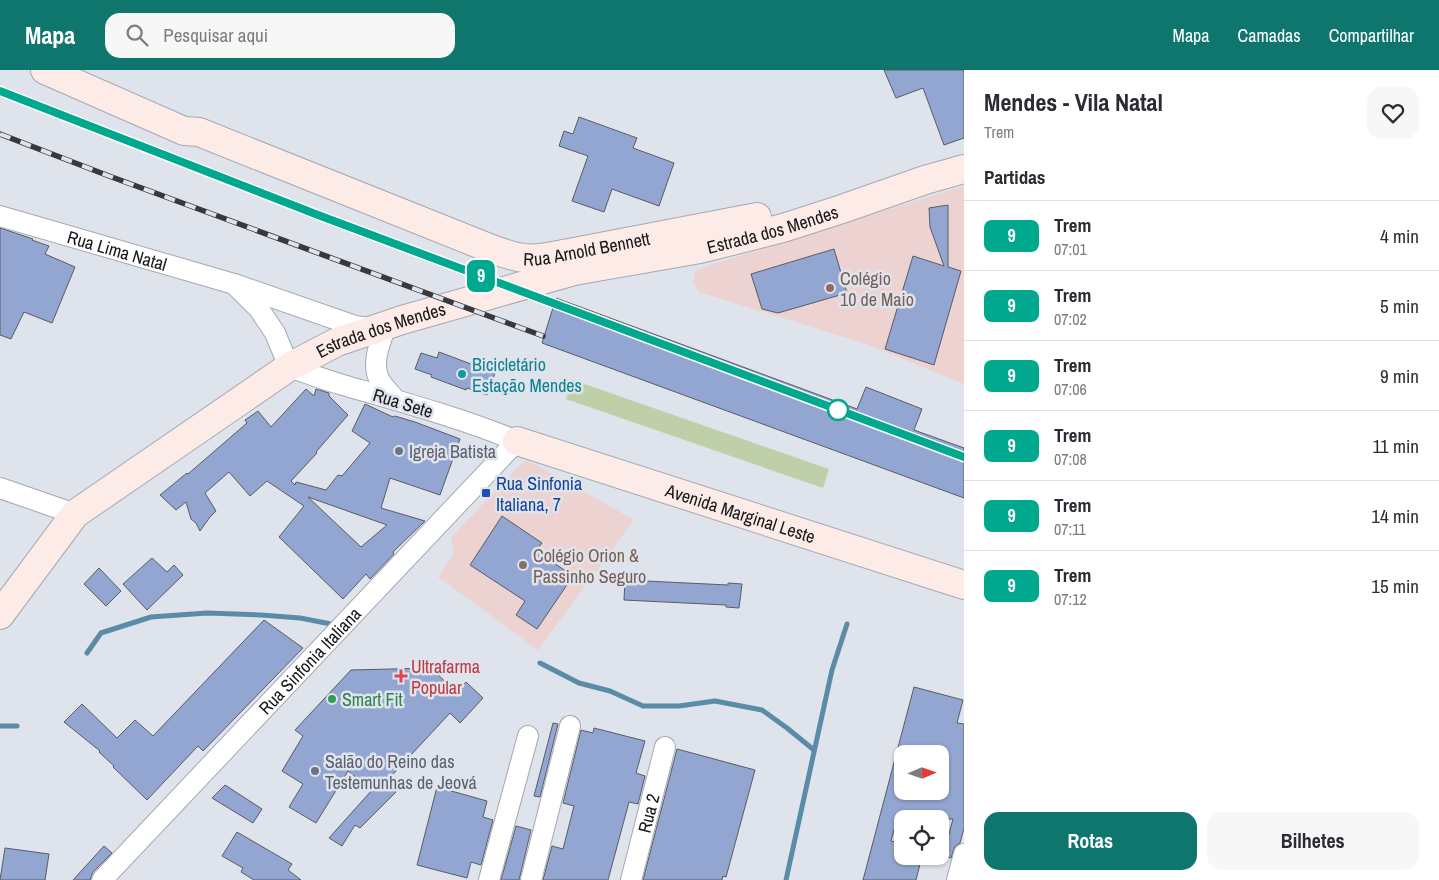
<!DOCTYPE html>
<html lang="pt">
<meta charset="utf-8">
<style>
body{margin:0;font-family:"Archivo Narrow",sans-serif;background:#f7f7f7;color:#2b2b33;height:100vh;display:flex;flex-direction:column;font-size:19px;white-space:nowrap}
*{box-sizing:border-box;margin:0}
p{font-size:16px;color:#7c7c81}
.icon{flex:none;width:28px;height:28px;fill:none;stroke:currentColor;stroke-width:2;stroke-linecap:round;stroke-linejoin:round}
.map{position:relative;flex:1;overflow:hidden}
.panel{display:flex;flex-direction:column;background:#fff;width:475px}
.panel>*{flex:none}
.badge{padding:0 10px;border-radius:8px;font-size:18px;line-height:32px}
.needle{width:32px;rotate:88deg}
.controls{position:absolute;left:894px;top:675px;display:grid;gap:10px}
.controls a{display:grid;place-items:center;width:55px;height:55px;border-radius:10px;background:#fff;box-shadow:0 1px 4px #0004;font-size:25px}
.map>.badge{position:absolute;translate:-50% -50%;box-shadow:0 0 0 2px #fff}
h2{padding:0 20px;font-size:19px;line-height:45px}
.round{display:grid;place-items:center;flex:none;width:52px;height:52px;border-radius:15px;background:#f7f7f7}
.overview{display:flex;align-items:center;justify-content:space-between;height:85px;padding:0 20px}
h1{font-size:24px;font-weight:700;line-height:38px}
.cta{display:flex;gap:10px;margin-top:auto;padding:10px 20px}
.cta a{flex:1;height:58px;border-radius:15px;background:#0f766e;color:#fff;font-size:20px;font-weight:700;line-height:58px;text-align:center}
.cta a+a{background:#f7f7f7;color:#2b2b33}
ul{padding:0;list-style:none}
li{display:flex;align-items:center;gap:15px;height:70px;padding:0 20px;border-top:1px solid #e1e1e2}
li div{flex:1}
li b{display:block;font-size:19px}
li em{font-style:normal}
li .badge{min-width:55px;font-weight:700;text-align:center}
header{display:flex;align-items:center;gap:30px;box-sizing:border-box;height:70px;padding:0 25px;background:#0f766e;color:#fff}
header strong{font-size:24px}
nav{display:flex;gap:28px;margin-inline-start:auto;font-size:18px}
.search{width:350px;height:45px;background:#f7f7f7;display:flex;align-items:center;gap:12px;box-sizing:border-box;padding:0 18px;border-radius:15px;color:#7c7c81;font-size:19px}
main{display:flex;flex:1;min-height:0}
.map>svg:first-child{display:block}
.education{fill:#edd2d2}
.green{fill:#bfd0a9}
.lines{fill:none;stroke-linecap:round;stroke-linejoin:round}
.stream{stroke:#5a8ca8;stroke-width:5}
.building{fill:#93a5d1;stroke:#595c64;fill-rule:evenodd}
.street-casing{stroke:#a5a9b1;stroke-width:22}
.secondary-casing{stroke:#a5a9b1;stroke-width:30}
.street{stroke:#fff;stroke-width:20}
.secondary{stroke:#fcebe7;stroke-width:28}
.rail-casing{stroke:#38393d;stroke-width:5.5}
.rail{stroke:#dfe3ec;stroke-width:4;stroke-dasharray:11;stroke-linecap:butt}
.line-casing{stroke:#fff;stroke-width:11}
.line{stroke:#00a88e;stroke-width:8}
.education-dot{fill:#8d6e63;stroke:#dfe3ec;stroke-width:2}
.culture-dot{fill:#0f9aa8;stroke:#dfe3ec;stroke-width:2}
.stop-dot{fill:#fff;stroke:#00a88e;stroke-width:2.5}
.worship-dot{fill:#6b7280;stroke:#dfe3ec;stroke-width:2}
.transit-dot{fill:#1a4fb4;stroke:#dfe3ec;stroke-width:2}
.health-dot{fill:#e0444e;stroke:#dfe3ec;stroke-width:2}
.leisure-dot{fill:#2e9e5b;stroke:#dfe3ec;stroke-width:2}
.labels{text-anchor:middle;dominant-baseline:central;stroke-width:5;stroke-linejoin:round;paint-order:stroke}
.street-label{font-size:18px;fill:#17181b;stroke:#dfe3ec}
.education-label{font-size:18px;fill:#785e54;stroke:#dfe3ec;text-anchor:start}
.culture-label{font-size:18px;fill:#0d838f;stroke:#dfe3ec;text-anchor:start}
.worship-label{font-size:18px;fill:#5b616d;stroke:#dfe3ec;text-anchor:start}
.transit-label{font-size:18px;fill:#164399;stroke:#dfe3ec;text-anchor:start}
.health-label{font-size:18px;fill:#be3a42;stroke:#dfe3ec;text-anchor:start}
.leisure-label{font-size:18px;fill:#27864d;stroke:#dfe3ec;text-anchor:start}
</style>
<header>
<strong>Mapa</strong>
<div class="search"><svg class="icon" aria-label="search" viewBox="0 0 24 24"><circle cx="10" cy="10" r="6"/><path d="M15 15l6 6"/></svg>Pesquisar aqui</div>
<nav><a>Mapa</a><a>Camadas</a><a>Compartilhar</a></nav>
</header>
<main>
<div class="map">
<svg width="964" height="810" viewBox="0 0 964 810">
<rect width="100%" height="100%" fill="#dfe3ec"/>
<!-- education -->
<g class="education">
<path d="M 964,116 L 964,314 L 866,274 L 699,222 L 693,213 L 695,201 L 710,195 Z"/>
<path d="M 526,391 L 531,392 L 634,450 L 538,580 L 438,507 L 454,483 L 451,467 L 521,394 Z"/>
</g>
<!-- green -->
<path class="green" d="M 573,310 L 829,399 L 823,418 L 566,329 Z"/>
<g class="lines">
<!-- stream -->
<g class="stream">
<path d="M 87,583 L 101,563 L 151,547 L 207,543 L 261,545 L 300,548 L 331,554"/>
<path d="M 540,593 L 579,613 L 610,621 L 643,636 L 679,636 L 715,631 L 762,640 L 787,658 L 814,680"/>
<path d="M 0,656 L 17,656"/>
<path d="M 786,810 L 832,600 L 847,554"/>
</g>
</g>
<!-- building -->
<g class="building">
<path d="M 884,0 L 964,0 L 964,68 L 944,75 L 923,18 L 896,28 Z"/>
<path d="M 579,47 L 637,68 L 633,78 L 674,93 L 659,136 L 612,119 L 604,142 L 572,131 L 588,86 L 559,76 L 564,61 L 573,64 Z"/>
<path d="M 948,135 L 948,197 L 961,201 L 934,295 L 885,279 L 913,186 L 944,196 L 930,157 L 929,138 Z"/>
<path d="M 0,158 L 33,169 L 32,170 L 49,176 L 45,184 L 75,197 L 52,253 L 24,242 L 11,269 L 0,265 Z"/>
<path d="M 834,179 L 847,223 L 778,243 L 762,239 L 751,204 Z"/>
<path d="M 556,228 L 857,339 L 866,317 L 922,339 L 914,360 L 964,378 L 964,428 L 542,273 Z"/>
<path d="M 439,282 L 495,303 L 487,325 L 467,318 L 466,320 L 431,307 L 432,305 L 415,299 L 421,283 L 437,288 Z"/>
<path d="M 306,319 L 314,326 L 316,319 L 329,323 L 329,326 L 348,345 L 316,382 L 317,383 L 291,411 L 295,415 L 296,412 L 326,420 L 338,405 L 342,406 L 370,373 L 352,361 L 365,334 L 393,347 L 395,346 L 415,352 L 460,369 L 440,425 L 390,408 L 381,438 L 425,451 L 393,482 L 394,484 L 370,509 L 366,504 L 343,529 L 279,467 L 304,436 L 267,411 L 250,426 L 229,402 L 205,423 L 216,441 L 210,447 L 200,461 L 196,453 L 191,449 L 186,432 L 176,440 L 160,425 L 187,403 L 188,404 L 247,353 L 245,350 L 258,341 L 271,357 ZM 308,427 L 387,455 L 361,477 Z"/>
<path d="M 502,446 L 542,473 L 536,481 L 573,506 L 537,559 L 516,545 L 525,531 L 470,495 Z"/>
<path d="M 152,488 L 167,502 L 174,495 L 183,505 L 147,540 L 123,514 Z"/>
<path d="M 99,498 L 121,521 L 106,536 L 84,514 Z"/>
<path d="M 625,510 L 728,515 L 728,513 L 742,514 L 739,538 L 726,537 L 726,535 L 624,530 Z"/>
<path d="M 264,550 L 303,578 L 203,681 L 198,676 L 147,730 L 113,697 L 114,696 L 99,682 L 100,681 L 64,652 L 82,634 L 117,668 L 135,650 L 153,666 Z"/>
<path d="M 431,598 L 456,622 L 466,612 L 483,628 L 460,653 L 450,643 L 384,714 L 396,722 L 360,758 L 355,755 L 342,776 L 329,768 L 372,720 L 348,701 L 316,753 L 289,737 L 303,714 L 282,701 L 303,666 L 295,660 L 351,600 Z"/>
<path d="M 914,617 L 963,630 L 957,653 L 964,654 L 964,758 L 960,773 L 955,776 L 951,788 L 943,786 L 953,749 L 897,749 L 891,771 L 902,774 L 902,786 L 922,786 L 916,810 L 863,810 ZM 902,684 L 940,684 L 940,726 L 923,721 L 902,721 Z"/>
<path d="M 553,653 L 558,654 L 540,727 L 534,726 Z"/>
<path d="M 594,658 L 645,671 L 636,703 L 645,706 L 638,734 L 629,732 L 608,810 L 543,810 L 552,776 L 563,779 L 574,736 L 563,733 L 581,660 L 593,663 Z"/>
<path d="M 677,679 L 755,700 L 726,807 L 723,806 L 722,810 L 643,810 Z"/>
<path d="M 225,715 L 262,739 L 253,753 L 212,728 Z"/>
<path d="M 437,717 L 487,731 L 483,747 L 493,750 L 481,795 L 471,792 L 467,808 L 417,795 Z"/>
<path d="M 516,756 L 531,760 L 519,810 L 501,810 Z"/>
<path d="M 237,762 L 292,794 L 288,800 L 301,810 L 254,810 L 241,802 L 243,798 L 222,786 Z"/>
<path d="M 104,776 L 112,783 L 93,802 L 90,810 L 73,810 Z"/>
<path d="M 5,778 L 49,784 L 45,810 L 0,810 Z"/>
</g>
<g class="lines">
<defs>
<g id="street">
<path id="s1" d="M 0,146 L 234,214 L 355,256 L 376,259"/>
<path d="M 386,255 C 381,271 371,292 379,309 C 383,317 390,323 396,330"/>
<path d="M 0,418 L 75,444"/>
<path id="s2" d="M 102,810 L 517,371 C 461,348 402,332 343,315 C 325,310 307,303 289,297 L 275,263 L 259,239 L 234,214"/>
<path d="M 489,810 L 528,666"/>
<path d="M 531,810 L 570,656"/>
<path id="s3" d="M 631,810 L 665,677"/>
<path d="M 957,810 L 964,784"/>
</g>
<g id="secondary">
<path id="s4" d="M 45,0 L 184,61 L 199,62 L 489,178 C 501,182 512,187 524,188 C 539,190 555,185 569,183 L 757,147"/>
<path id="s5" d="M 517,371 L 964,515"/>
<path id="s6" d="M 0,545 L 75,444 L 289,297 L 337,272 L 402,250 L 574,201 L 700,179 L 783,158 L 842,139 L 925,110 L 964,99"/>
</g>
</defs>
<!-- street casing -->
<use href="#street" class="street-casing"/>
<!-- secondary casing -->
<use href="#secondary" class="secondary-casing"/>
<!-- street -->
<use href="#street" class="street"/>
<!-- secondary -->
<use href="#secondary" class="secondary"/>
<defs>
<g id="rail">
<path d="M 0,21 L 318,145 L 421,183 L 553,234"/>
<path d="M 0,64 L 109,106 L 543,266"/>
</g>
</defs>
<!-- rail casing -->
<use href="#rail" class="rail-casing"/>
<!-- rail -->
<use href="#rail" class="rail"/>
</g>
<g class="lines">
<defs>
<path id="line" d="M 0,21 L 318,145 L 964,387"/>
</defs>
<!-- line casing -->
<use href="#line" class="line-casing"/>
<!-- line -->
<use href="#line" class="line"/>
</g>
<!-- markers -->
<g class="education-dot">
<circle cx="830" cy="218" r="5"/>
<circle cx="523" cy="495" r="5"/>
</g>
<circle class="culture-dot" cx="462" cy="304" r="5"/>
<circle class="stop-dot" cx="838" cy="340" r="10"/>
<g class="worship-dot">
<circle cx="399" cy="381" r="5"/>
<circle cx="315" cy="701" r="5"/>
</g>
<rect class="transit-dot" x="481" y="418" width="10" height="10" rx="2.5"/>
<path class="health-dot" d="M398.5 598.5h5v5h5v5h-5v5h-5v-5h-5v-5h5z"/>
<circle class="leisure-dot" cx="332" cy="629" r="5"/>
<g class="labels">
<!-- street labels -->
<g class="street-label">
<text stroke="none"><textPath href="#s6" startOffset="890">Estrada dos Mendes</textPath></text>
<text stroke="none"><textPath href="#s4" startOffset="579">Rua Arnold Bennett</textPath></text>
<text stroke="none"><textPath href="#s1" startOffset="122">Rua Lima Natal</textPath></text>
<text stroke="none"><textPath href="#s6" startOffset="485">Estrada dos Mendes</textPath></text>
<text transform="translate(403 333) rotate(17)">Rua Sete</text>
<text stroke="none"><textPath href="#s5" startOffset="235">Avenida Marginal Leste</textPath></text>
<text stroke="none"><textPath href="#s2" startOffset="302">Rua Sinfonia Italiana</textPath></text>
<text stroke="none"><textPath href="#s3" startOffset="69">Rua 2</textPath></text>
</g>
<!-- education labels -->
<g class="education-label">
<text x="840" y="208">Colégio<tspan x="840" dy="21">10 de Maio</tspan></text>
<text x="533" y="485">Colégio Orion &amp;<tspan x="533" dy="21">Passinho Seguro</tspan></text>
</g>
<!-- culture labels -->
<g class="culture-label">
<text x="472" y="294">Bicicletário<tspan x="472" dy="21">Estação Mendes</tspan></text>
</g>
<!-- worship labels -->
<g class="worship-label">
<text x="409" y="381">Igreja Batista</text>
<text x="325" y="691">Salão do Reino das<tspan x="325" dy="21">Testemunhas de Jeová</tspan></text>
</g>
<!-- transit labels -->
<g class="transit-label">
<text x="496" y="413">Rua Sinfonia<tspan x="496" dy="21">Italiana, 7</tspan></text>
</g>
<!-- health labels -->
<g class="health-label">
<text x="411" y="596">Ultrafarma<tspan x="411" dy="21">Popular</tspan></text>
</g>
<!-- leisure labels -->
<g class="leisure-label">
<text x="342" y="629">Smart Fit</text>
</g>
</g>
</svg>
<div class="controls">
<a><svg class="needle" viewBox="-14 -14 28 28"><path d="M0-13l5 13h-10z" fill="#e53935"/><path d="M0 13l5-13h-10z" fill="#7c7c81"/></svg></a>
<a><svg class="icon" aria-label="locate" viewBox="0 0 24 24"><circle cx="12" cy="12" r="6"/><path d="M12 2v4M12 18v4M2 12h4M18 12h4"/></svg></a>
</div>
<b class="badge" style="left:481px;top:206px;background:#00a88e;color:#fff">9</b>
</div>
<section class="panel">
<div class="overview"><div><h1>Mendes - Vila Natal</h1><p>Trem</p></div><a class="round"><svg class="icon" aria-label="heart" viewBox="0 0 24 24"><path d="M12 20l-8-8c-3-5 5-10 8-4 3-6 11-1 8 4z"/></svg></a></div>
<h2>Partidas</h2>
<ul>
<li><span class="badge" style="background:#00a88e;color:#fff">9</span><div><b>Trem</b><p>07:01</p></div><em>4 min</em></li>
<li><span class="badge" style="background:#00a88e;color:#fff">9</span><div><b>Trem</b><p>07:02</p></div><em>5 min</em></li>
<li><span class="badge" style="background:#00a88e;color:#fff">9</span><div><b>Trem</b><p>07:06</p></div><em>9 min</em></li>
<li><span class="badge" style="background:#00a88e;color:#fff">9</span><div><b>Trem</b><p>07:08</p></div><em>11 min</em></li>
<li><span class="badge" style="background:#00a88e;color:#fff">9</span><div><b>Trem</b><p>07:11</p></div><em>14 min</em></li>
<li><span class="badge" style="background:#00a88e;color:#fff">9</span><div><b>Trem</b><p>07:12</p></div><em>15 min</em></li>
</ul>
<div class="cta"><a>Rotas</a><a>Bilhetes</a></div>
</section>
</main>
